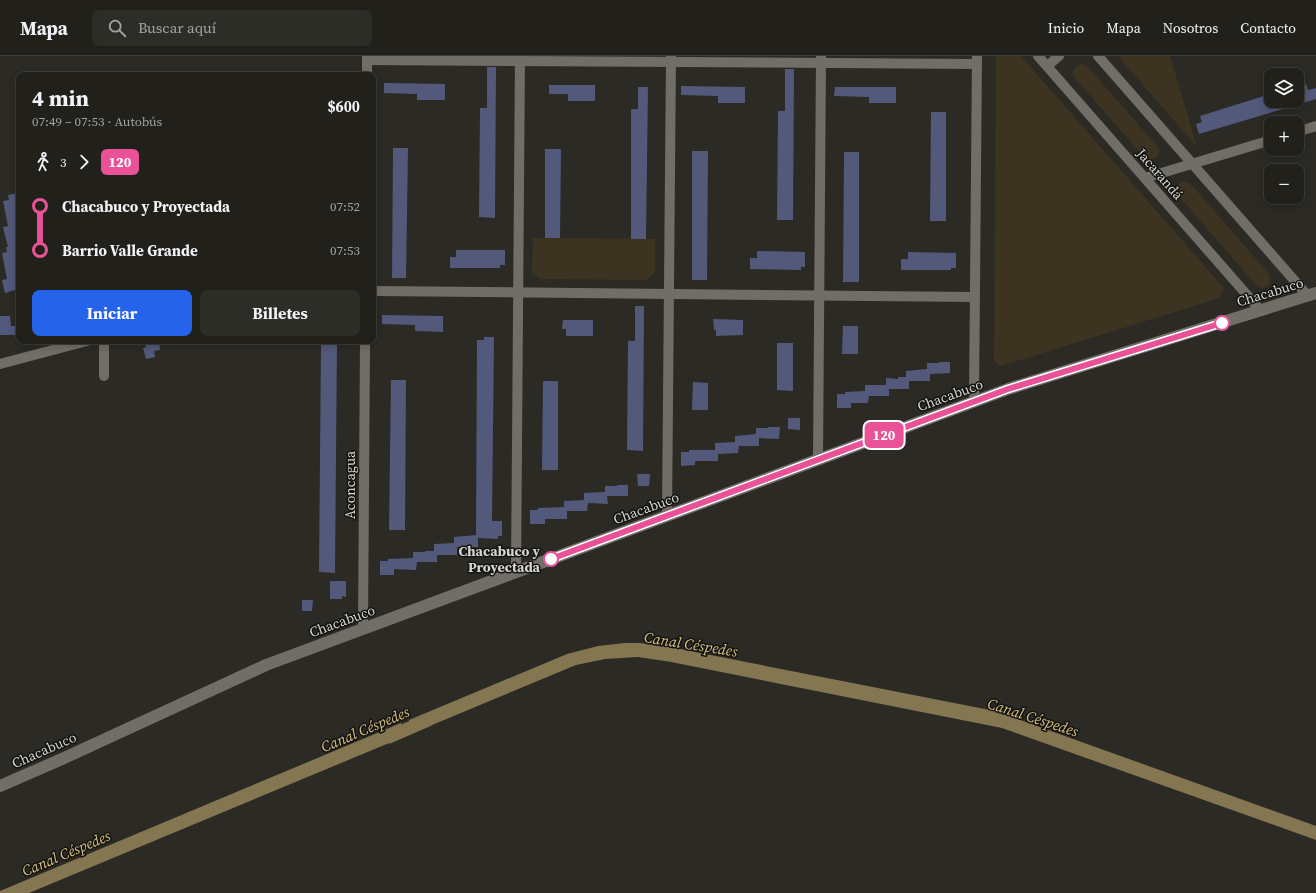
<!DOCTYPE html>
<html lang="es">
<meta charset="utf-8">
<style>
body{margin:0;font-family:"Source Serif 4",serif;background:#2d2d28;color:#f1f3f6;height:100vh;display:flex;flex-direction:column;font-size:15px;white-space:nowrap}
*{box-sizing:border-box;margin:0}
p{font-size:13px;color:#a2a3a3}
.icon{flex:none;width:22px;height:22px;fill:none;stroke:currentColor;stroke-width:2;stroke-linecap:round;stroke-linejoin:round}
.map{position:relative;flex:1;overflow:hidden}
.sheet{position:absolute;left:16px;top:16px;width:360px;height:272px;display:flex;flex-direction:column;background:#21201b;border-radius:8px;box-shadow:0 2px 10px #0003,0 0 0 1px #3e3e3a}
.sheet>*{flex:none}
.badge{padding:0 8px;border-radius:6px;font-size:14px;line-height:26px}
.controls{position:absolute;left:1264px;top:12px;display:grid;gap:8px}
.controls a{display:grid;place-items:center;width:40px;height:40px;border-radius:8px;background:#21201b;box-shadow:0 2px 10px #0003,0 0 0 1px #3e3e3a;font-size:20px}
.map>.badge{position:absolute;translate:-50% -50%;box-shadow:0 0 0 2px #fff}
.legs{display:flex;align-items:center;gap:6px;height:44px;padding:0 16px;font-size:13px}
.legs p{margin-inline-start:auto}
.headline{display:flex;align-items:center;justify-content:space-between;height:68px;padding:0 16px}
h1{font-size:22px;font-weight:700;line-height:30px}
.action{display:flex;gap:8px;margin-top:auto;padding:8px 16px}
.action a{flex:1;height:46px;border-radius:8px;background:#2563eb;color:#fff;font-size:16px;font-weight:700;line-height:46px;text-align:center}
.action a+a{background:#2d2d28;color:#f1f3f6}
ul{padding:0 16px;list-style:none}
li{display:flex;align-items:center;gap:14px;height:44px;font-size:15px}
li i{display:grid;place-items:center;width:6px;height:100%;margin:0 5px;background:currentColor}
li i::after{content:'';width:10px;height:10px;margin:-5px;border:3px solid;border-radius:50%;background:#21201b}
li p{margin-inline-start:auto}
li:first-child i{background:linear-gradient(#0000 50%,currentColor 0)}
li:last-child i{background:linear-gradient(currentColor 50%,#0000 0)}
header{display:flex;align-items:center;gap:24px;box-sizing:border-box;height:56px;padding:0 20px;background:#21201b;border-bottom:1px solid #3e3e3a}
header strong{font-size:19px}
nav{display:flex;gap:22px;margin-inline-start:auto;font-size:14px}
.search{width:280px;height:36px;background:#2d2d28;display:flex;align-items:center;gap:10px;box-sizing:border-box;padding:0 14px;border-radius:8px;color:#a2a3a3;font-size:15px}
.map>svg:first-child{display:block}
.green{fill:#3c3420}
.water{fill:#837651}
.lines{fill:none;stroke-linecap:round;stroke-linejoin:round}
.canal{stroke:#837651;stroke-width:13}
.building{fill:#52597b}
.minor{stroke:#706e67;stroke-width:10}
.tertiary{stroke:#706e67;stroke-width:12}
.line-1-casing{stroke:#fff;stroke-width:9}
.line-1{stroke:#e95297;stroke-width:6}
.stop-1-dot{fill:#fff;stroke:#e95297;stroke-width:2}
.labels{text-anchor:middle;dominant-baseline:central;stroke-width:3;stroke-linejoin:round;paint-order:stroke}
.street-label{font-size:14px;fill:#d8d6d3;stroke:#131310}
.stop-label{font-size:14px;font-weight:bold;fill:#d8d6d3;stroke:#131310;text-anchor:end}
.water-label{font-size:15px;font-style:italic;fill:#d9c183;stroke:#131310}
</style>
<header>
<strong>Mapa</strong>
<div class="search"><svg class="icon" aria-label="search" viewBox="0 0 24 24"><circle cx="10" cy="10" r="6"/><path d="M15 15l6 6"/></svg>Buscar aquí</div>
<nav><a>Inicio</a><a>Mapa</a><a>Nosotros</a><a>Contacto</a></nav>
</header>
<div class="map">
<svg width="1316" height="837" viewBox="0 0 1316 837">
<rect width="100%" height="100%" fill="#2c2a24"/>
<!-- green -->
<g class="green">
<path d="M 996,0 L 1021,0 L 1224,232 L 1220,242 L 1001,310 L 994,305 Z"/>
<path d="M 1118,0 L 1170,0 L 1197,91 Z"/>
<path d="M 1082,8 L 1087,10 L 1158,91 L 1159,97 L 1156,102 L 1150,104 L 1145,102 L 1074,21 C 1072,14 1075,9 1082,8 Z"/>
<path d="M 1183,125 L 1190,127 L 1269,218 L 1270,224 L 1268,230 L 1262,232 L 1257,230 L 1177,138 L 1176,132 L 1179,127 Z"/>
<path d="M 533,182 L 655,183 L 655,216 L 647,224 L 540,223 L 532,215 Z"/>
</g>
<!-- water -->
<g class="water">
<path d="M 625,587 L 640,587 L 675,592 L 995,655 L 1316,770 L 1316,784 L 1002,672 L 671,606 L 638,601 L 622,602 L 605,603 L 576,609 L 413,677 L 409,664 L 567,598 L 598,590 Z"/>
<path d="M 401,667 L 406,680 L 29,837 L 0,837 L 0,835 Z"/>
</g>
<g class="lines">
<!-- canal -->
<path class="canal" d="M 389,681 L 428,664"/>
</g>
<!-- building -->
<g class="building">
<path d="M 487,11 L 496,11 L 495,162 L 479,161 L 480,52 L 487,52 Z"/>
<path d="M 785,13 L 794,13 L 793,164 L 777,164 L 778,55 L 785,55 Z"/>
<path d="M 384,27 L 445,28 L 445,44 L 417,44 L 417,38 L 384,37 Z"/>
<path d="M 1306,28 L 1308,34 L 1316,32 L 1316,43 L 1199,78 L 1196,68 L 1202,66 L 1200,60 L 1267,39 L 1268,45 L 1297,45 L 1297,30 Z"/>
<path d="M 549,29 L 595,29 L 595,45 L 568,45 L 568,38 L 549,38 Z"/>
<path d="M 681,30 L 745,31 L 745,47 L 718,47 L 718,40 L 681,39 Z"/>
<path d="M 638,31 L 648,31 L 646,183 L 631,183 L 631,53 L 638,53 Z"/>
<path d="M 835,31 L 896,31 L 896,47 L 869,47 L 869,41 L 834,40 Z"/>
<path d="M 931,56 L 946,56 L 946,165 L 930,165 Z"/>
<path d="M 393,92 L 408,92 L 406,222 L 392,222 Z"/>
<path d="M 545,93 L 561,93 L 560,182 L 545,182 Z"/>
<path d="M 692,95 L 708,95 L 707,224 L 692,224 Z"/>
<path d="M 844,96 L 859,96 L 859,226 L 843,226 Z"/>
<path d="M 18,137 L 19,147 L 16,148 L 18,154 L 16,154 L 19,174 L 16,174 L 18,180 L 15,181 L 19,200 L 19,217 L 18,217 L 19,226 L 17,227 L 18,233 L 5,237 L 2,224 L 7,223 L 2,197 L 7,196 L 6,191 L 8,191 L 3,171 L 8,170 L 3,145 L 9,144 L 8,139 Z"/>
<path d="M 456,194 L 505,194 L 505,209 L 500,209 L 500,212 L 450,212 L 450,201 L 456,201 Z"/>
<path d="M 757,195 L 805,196 L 805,211 L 801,211 L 801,214 L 750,213 L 750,202 L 757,202 Z"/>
<path d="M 908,196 L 956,197 L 956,212 L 951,212 L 951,214 L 901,214 L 901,203 L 908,203 Z"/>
<path d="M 635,250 L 644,250 L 643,395 L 627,394 L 628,285 L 635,285 Z"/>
<path d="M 382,259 L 443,260 L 443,276 L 415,275 L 415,269 L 382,268 Z"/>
<path d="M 0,260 L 10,260 L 11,270 L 18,270 L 18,279 L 0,279 Z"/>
<path d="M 713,263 L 743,264 L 743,279 L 716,280 L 716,274 L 714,274 Z"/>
<path d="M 563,264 L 593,264 L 593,280 L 566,280 L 566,273 L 562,273 Z"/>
<path d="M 843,270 L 858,270 L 858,298 L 842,298 Z"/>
<path d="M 484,281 L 494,281 L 492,465 L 502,465 L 502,480 L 498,480 L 498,483 L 478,482 L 478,491 L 457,491 L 457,499 L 437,499 L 437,506 L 417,506 L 416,514 L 394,513 L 394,519 L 380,519 L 380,505 L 388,505 L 388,503 L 413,502 L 413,496 L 425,496 L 425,495 L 434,495 L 434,488 L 454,487 L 454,481 L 476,479 L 477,284 L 484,284 Z"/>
<path d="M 145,285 L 159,285 L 160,294 L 154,295 L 155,301 L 146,303 L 143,292 L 146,291 Z"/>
<path d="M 328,285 L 337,285 L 335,517 L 319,516 L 321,286 L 328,286 Z"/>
<path d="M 777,287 L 793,287 L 793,335 L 777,334 Z"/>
<path d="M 939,306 L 950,306 L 950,317 L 930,318 L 930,325 L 909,325 L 909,333 L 889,333 L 889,340 L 869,340 L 868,347 L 851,347 L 851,352 L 837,352 L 837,338 L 845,338 L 845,336 L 865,335 L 865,329 L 886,329 L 886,322 L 898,323 L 898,321 L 906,321 L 906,315 L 927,313 L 927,307 L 939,307 Z"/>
<path d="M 391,324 L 406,324 L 405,474 L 389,474 Z"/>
<path d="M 543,325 L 558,325 L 558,414 L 542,414 Z"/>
<path d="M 693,326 L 708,327 L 708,354 L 692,354 Z"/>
<path d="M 788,362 L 800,362 L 800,374 L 788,373 Z"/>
<path d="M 768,371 L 780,371 L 779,383 L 759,382 L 759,390 L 739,390 L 738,397 L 718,398 L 718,405 L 695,405 L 695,409 L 681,410 L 681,396 L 689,396 L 689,394 L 715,394 L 715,387 L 735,386 L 735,380 L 756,378 L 756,372 L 768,372 Z"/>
<path d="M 637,418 L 650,418 L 649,430 L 638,430 Z"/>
<path d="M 617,429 L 628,429 L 628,440 L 607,440 L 608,448 L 588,447 L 587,455 L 567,455 L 567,463 L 545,463 L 545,468 L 530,468 L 530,454 L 538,454 L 538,452 L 564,451 L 564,445 L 584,444 L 584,437 L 605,436 L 605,430 L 617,430 Z"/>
<path d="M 330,525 L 346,525 L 346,541 L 342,540 L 342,543 L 330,543 Z"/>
<path d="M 302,544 L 313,544 L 312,555 L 302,555 Z"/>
</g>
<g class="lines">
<!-- minor -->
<g class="minor">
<path d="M 1038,0 L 1261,255"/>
<path d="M 1098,0 L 1308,240"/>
<path d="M 367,4 L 977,8"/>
<path d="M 1047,10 L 1059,0"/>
<path d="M 367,19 L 367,0"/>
<path d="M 1297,76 L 1316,70"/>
<path d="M 1145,122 L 1271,84"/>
<path d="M 373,235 L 975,241"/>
<path d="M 104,285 L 104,320"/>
<path d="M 0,308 L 87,285"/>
<path d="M 974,345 L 977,0"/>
<path d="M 818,404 L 821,0"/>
<path d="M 667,460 L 671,0"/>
<path d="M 516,516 L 520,0"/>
<path d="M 363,573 L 365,285"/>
</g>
<!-- tertiary -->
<path class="tertiary" d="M 0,730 L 62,703 L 266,609 L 1008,333 L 1316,237"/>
</g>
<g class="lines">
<defs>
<path id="line-1" d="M 551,503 L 1008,333 L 1222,267"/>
</defs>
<!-- line-1 casing -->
<use href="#line-1" class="line-1-casing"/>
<!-- line-1 -->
<use href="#line-1" class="line-1"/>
</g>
<!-- markers -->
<g class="stop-1-dot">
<circle cx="1222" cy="267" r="7"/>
<circle cx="551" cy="503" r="7"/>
</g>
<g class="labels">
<!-- street labels -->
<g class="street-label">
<text transform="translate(1160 118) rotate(49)">Jacarandá</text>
<text transform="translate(1270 236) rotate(-17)">Chacabuco</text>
<text transform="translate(950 339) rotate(-20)">Chacabuco</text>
<text transform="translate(350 429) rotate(-90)">Aconcagua</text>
<text transform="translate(646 452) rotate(-20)">Chacabuco</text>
<text transform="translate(342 565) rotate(-20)">Chacabuco</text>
<text transform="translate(44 694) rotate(-24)">Chacabuco</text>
</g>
<!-- stop labels -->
<g class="stop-label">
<text x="540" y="495">Chacabuco y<tspan x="540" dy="16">Proyectada</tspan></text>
</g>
<!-- water labels -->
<g class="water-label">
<text transform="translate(691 588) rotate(9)">Canal Céspedes</text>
<text transform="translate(1033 661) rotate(18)">Canal Céspedes</text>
<text transform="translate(365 673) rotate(-23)">Canal Céspedes</text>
<text transform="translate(66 797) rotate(-23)">Canal Céspedes</text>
</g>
</g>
</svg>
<div class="controls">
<a><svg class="icon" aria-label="layers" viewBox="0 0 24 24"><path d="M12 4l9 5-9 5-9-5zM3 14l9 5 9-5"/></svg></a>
<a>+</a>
<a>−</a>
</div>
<b class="badge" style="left:884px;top:379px;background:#e95297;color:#fff">120</b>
<section class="sheet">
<div class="headline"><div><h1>4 min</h1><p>07:49 – 07:53 · Autobús</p></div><b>$600</b></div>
<div class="legs"><svg class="icon" aria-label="walk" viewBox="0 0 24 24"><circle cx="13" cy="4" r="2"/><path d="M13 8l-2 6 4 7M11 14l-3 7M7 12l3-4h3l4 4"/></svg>3<svg class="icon" aria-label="forward" viewBox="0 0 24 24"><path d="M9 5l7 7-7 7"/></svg><b class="badge" style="background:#e95297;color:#fff">120</b></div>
<ul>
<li><i style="color:#e95297"></i><b>Chacabuco y Proyectada</b><p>07:52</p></li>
<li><i style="color:#e95297"></i><b>Barrio Valle Grande</b><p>07:53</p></li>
</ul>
<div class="action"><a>Iniciar</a><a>Billetes</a></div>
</section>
</div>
